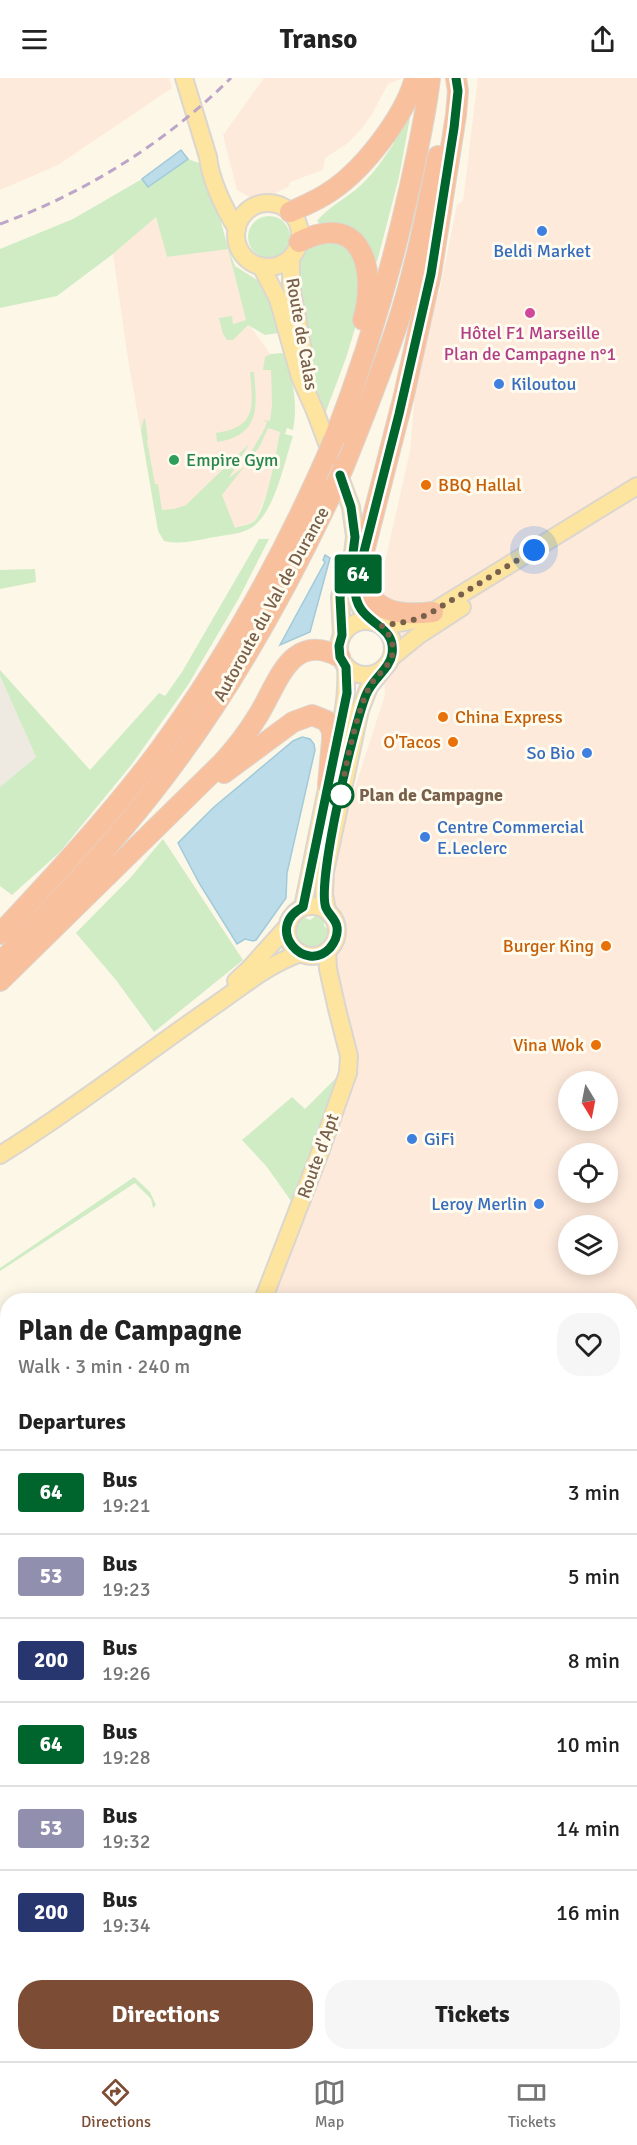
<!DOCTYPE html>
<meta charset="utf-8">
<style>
body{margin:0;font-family:Signika,sans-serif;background:#f6f6f6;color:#222;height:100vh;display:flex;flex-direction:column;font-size:22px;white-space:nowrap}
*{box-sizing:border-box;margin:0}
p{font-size:20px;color:#767676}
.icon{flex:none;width:33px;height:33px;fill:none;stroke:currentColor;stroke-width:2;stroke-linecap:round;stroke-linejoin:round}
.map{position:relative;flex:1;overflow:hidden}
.details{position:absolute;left:0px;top:1215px;width:638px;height:768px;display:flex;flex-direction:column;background:#fff;border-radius:24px 24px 0 0;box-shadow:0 3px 15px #0003}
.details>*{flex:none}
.badge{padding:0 12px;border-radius:4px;font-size:21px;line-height:39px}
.needle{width:39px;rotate:170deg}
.buttons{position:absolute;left:558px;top:993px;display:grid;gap:12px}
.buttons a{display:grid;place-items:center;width:60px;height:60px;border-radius:50%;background:#fff;box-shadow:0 3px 15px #0003;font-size:30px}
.you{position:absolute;width:30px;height:30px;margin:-15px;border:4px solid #fff;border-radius:50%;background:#1a73e8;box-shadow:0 0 0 9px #1a73e833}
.map>.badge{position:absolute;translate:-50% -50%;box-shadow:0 0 0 3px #fff}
h2{padding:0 18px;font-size:22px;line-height:54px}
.round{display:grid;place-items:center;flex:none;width:63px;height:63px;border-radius:24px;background:#f6f6f6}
.summary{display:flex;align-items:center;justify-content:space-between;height:102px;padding:0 18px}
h1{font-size:28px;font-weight:700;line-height:45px}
.primary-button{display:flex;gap:12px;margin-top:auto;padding:12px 18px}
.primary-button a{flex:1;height:69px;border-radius:24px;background:#7c4c34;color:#fff;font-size:24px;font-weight:700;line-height:69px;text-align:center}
.primary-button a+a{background:#f6f6f6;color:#222}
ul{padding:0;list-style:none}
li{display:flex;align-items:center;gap:18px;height:84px;padding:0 18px;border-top:2px solid #e0e0e0}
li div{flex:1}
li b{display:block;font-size:22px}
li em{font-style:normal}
li .badge{min-width:66px;font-weight:700;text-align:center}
header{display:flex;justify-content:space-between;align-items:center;height:78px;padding:0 18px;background:#fff;font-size:27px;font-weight:700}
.tabs{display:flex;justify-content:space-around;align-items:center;height:84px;border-top:2px solid #e0e0e0;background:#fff;font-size:16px;color:#767676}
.tabs a{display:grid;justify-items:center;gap:3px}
.tabs .active{color:#7c4c34}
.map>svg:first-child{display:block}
.commercial{fill:#feeadb;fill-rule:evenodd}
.industrial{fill:#eee9e1}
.green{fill:#d0ecc5}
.water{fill:#bbdce8;stroke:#a1cada;stroke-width:1.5}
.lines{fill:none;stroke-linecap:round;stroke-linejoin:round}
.major-casing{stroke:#dcd6d0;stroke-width:20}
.highway-casing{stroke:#dcd6d0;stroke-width:22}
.major{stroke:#fde59f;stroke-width:16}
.highway{stroke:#f9c09d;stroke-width:20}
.rail{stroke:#bca5c8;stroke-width:3;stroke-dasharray:9 6;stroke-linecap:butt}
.highway-bridge-casing{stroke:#dcd6d0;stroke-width:22;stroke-linecap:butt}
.highway-bridge{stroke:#f9c09d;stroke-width:20}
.line-casing{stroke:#fff;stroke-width:14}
.line{stroke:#00652d;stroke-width:9}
.walk{stroke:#79604a;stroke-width:6;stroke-dasharray:0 10.8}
.shop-dot{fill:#3f7fe0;stroke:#fffbef;stroke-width:2}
.hotel-dot{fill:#d1479c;stroke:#fffbef;stroke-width:2}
.leisure-dot{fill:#2e9e5b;stroke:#fffbef;stroke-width:2}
.food-dot{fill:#e8710a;stroke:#fffbef;stroke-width:2}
.stop-dot{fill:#fff;stroke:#00652d;stroke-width:3}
.labels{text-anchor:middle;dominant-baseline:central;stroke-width:6;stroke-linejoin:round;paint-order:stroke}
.shop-label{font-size:18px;fill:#366cbe;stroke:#fffbef;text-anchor:start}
.hotel-label{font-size:18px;fill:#b23c85;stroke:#fffbef}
.street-label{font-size:18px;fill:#79604a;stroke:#fffbef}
.leisure-label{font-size:18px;fill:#27864d;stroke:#fffbef;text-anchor:start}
.food-label{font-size:18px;fill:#c56008;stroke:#fffbef;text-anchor:end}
.stop-label{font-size:18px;font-weight:bold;fill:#79604a;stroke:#fffbef;text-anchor:start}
</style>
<header><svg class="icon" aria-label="menu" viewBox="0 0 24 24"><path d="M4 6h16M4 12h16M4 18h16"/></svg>Transo<svg class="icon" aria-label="share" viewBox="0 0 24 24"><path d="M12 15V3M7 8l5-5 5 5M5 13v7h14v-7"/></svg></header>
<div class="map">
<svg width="637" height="1983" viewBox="0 0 637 1983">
<rect width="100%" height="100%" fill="#fdf7e8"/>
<!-- commercial -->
<g class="commercial">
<path d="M 0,0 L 169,0 L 172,10 L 58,87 L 0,112 Z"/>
<path d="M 264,0 L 403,0 L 388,6 L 371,38 L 361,51 L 348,65 L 325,80 L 323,92 L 290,104 L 288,109 L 265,120 L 253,121 L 237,112 L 223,57 Z"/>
<path d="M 478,0 L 637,0 L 637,1230 L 630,1236 L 630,1222 L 268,1222 L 349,1005 L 333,880 L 330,818 L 347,734 L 385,617 L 379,511 L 410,373 L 416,305 L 432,236 L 440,211 L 457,127 L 463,123 ZM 568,1004 L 608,1004 L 608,1042 L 568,1042 ZM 568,1076 L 608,1076 L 608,1114 L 568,1114 ZM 568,1148 L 608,1148 L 608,1186 L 568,1186 Z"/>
<path d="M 156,138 L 167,179 L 228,170 L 246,242 L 281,291 L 280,353 L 269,409 L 258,437 L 253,444 L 235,450 L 156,440 L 128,281 L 113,176 Z"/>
</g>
<!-- industrial -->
<g class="industrial">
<path d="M 0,598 L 36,679 L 0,709 Z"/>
<path d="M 0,1630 L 8,1646 L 7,1735 L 0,1737 Z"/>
</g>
<!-- green -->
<g class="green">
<path d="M 412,29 L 399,99 L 377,184 L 363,161 L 341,148 L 319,145 L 317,143 C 329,128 347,120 361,107 C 374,95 384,80 394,65 L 390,64 Z"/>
<path d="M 188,81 L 199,85 L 212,110 L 228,170 L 235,188 L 259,203 L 264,209 L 272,227 L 279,255 L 265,257 L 248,247 L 233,262 L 227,262 L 223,256 L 219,240 L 232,238 L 233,246 L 246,242 L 228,171 L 167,179 L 156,139 L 113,176 L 57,218 L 0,230 L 0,171 L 73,141 L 142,101 L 149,109 Z"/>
<circle cx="269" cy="159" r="21"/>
<path d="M 330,161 L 350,169 L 361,184 L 356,247 L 346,280 L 325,336 L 315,308 L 311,273 L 295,201 L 297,187 L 301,178 L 310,169 Z"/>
<path d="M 282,275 L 286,279 C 293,304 298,326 293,352 L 287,350 L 285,356 L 293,358 C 284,385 275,435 251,450 C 241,456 226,457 215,459 C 198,462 181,467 164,463 L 158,453 L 141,352 L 143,343 L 145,340 L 148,362 L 147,363 L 155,406 L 158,406 L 162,432 L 174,431 L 186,427 L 249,366 L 229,400 L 244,389 L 222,417 L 235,450 C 240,448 248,447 253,444 C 267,434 276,372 280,354 L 268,350 L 260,368 L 249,382 C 251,369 263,358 267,344 L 262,342 L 270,343 L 272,327 L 271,292 L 263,292 L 265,279 L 271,276 Z"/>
<path d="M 250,294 L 254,294 C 257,329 261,357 217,364 L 216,355 C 257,349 253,329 250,294 Z"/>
<path d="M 259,461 L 269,461 L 239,520 L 188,607 L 132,686 L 60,774 L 12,817 L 0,808 L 0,709 L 36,679 L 0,598 L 0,592 L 90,692 L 159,615 L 165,618 L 182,594 Z"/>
<path d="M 35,491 L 36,504 L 0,511 L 0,492 Z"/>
<path d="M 163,761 L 243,882 L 154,954 L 116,902 L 76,855 L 131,799 Z"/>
<path d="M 317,837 L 325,842 L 324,848 L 329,852 L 328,861 L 320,871 L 307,872 L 295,863 L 293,849 L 301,838 L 310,842 Z"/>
<path d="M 340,996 L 291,1123 L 267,1089 L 242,1062 L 292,1019 L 305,1031 Z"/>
<path d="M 134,1099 L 150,1114 L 156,1127 L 153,1130 L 151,1121 L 135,1105 L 0,1193 L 0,1190 Z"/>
<path d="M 637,1230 L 637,1983 L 0,1983 L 0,1737 L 7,1735 L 8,1976 L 630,1976 L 630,1236 Z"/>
</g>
<!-- water -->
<g class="water">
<path d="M 181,72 L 188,81 L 148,109 L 142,101 Z"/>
<path d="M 325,477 L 330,480 L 310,554 L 280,567 L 325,484 L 323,482 Z"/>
<path d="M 302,659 L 310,661 L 314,666 L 315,672 L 287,795 L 286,820 L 256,862 L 253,863 L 245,861 L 237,866 L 199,805 L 178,765 L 214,729 L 293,663 Z"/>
</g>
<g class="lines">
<defs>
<g id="major">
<path d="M 184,0 L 208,79 C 211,105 224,130 237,151"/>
<circle cx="268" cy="157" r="32"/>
<path d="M 291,180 L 291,206 L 304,279"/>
<path d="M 261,188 L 278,221 L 300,299 L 315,333 L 351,429 L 355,459 L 352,483 L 340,519 L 342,557"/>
<path d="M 354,496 C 356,519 355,527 372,544"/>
<circle cx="366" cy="570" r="27"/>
<path d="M 382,548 L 410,543 L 429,536 L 637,408"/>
<path d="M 392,579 L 419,557 L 462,529"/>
<path d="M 336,671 C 342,643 348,618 346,589"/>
<circle cx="312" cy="853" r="25"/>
<path d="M 303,829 L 330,696"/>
<path d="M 327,832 L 324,816 L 325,794 L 360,632 L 369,609 L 384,590"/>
<path d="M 236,903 L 250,890 L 286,850"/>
<path d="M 0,1077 C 73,1032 140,979 211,930 C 239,911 268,886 301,875"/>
<path d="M 263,1222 L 319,1077 L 348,995 L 349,978 L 337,931 L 328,891 L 327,873"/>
<path d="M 499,1976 L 505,1983"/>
</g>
<g id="highway">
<path d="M 290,134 C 304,128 318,122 331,113 C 364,91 405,38 415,0"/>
<path d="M 299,164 C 363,131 377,193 363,242"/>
<path d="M 334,361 C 366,279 391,194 410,108 C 418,72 426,36 430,0"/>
<path d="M 344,388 C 364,338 384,289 400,238 C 416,186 427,132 438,78"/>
<path d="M 368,487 C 367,494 366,500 367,506 C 372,538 409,537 433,534"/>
<path d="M 355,509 L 404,317 L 431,196 L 456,37 L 458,13 L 456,0"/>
<path d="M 224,695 L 293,644 L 312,637 L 327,643 L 332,653 L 332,662 L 328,707"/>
<path d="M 0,856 C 55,797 110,738 158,674 C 225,583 281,482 327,378"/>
<path d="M 0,885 C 59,823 120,759 171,690 C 237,602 290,505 336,406"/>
<path d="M 0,903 L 222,685 C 236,670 248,654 259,636 C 279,603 291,553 340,579"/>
</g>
</defs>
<!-- major casing -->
<use href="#major" class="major-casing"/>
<!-- highway casing -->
<use href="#highway" class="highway-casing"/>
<!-- major -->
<use href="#major" class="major"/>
<!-- highway -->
<use href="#highway" class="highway"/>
<!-- rail -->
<path class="rail" d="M 0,146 C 87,114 165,65 231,0"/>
<defs>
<g id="highway-bridge">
<path d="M 327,378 L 334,361"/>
<path d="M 336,406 L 344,388"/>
</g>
</defs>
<!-- highway-bridge casing -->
<use href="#highway-bridge" class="highway-bridge-casing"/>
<!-- highway-bridge -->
<use href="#highway-bridge" class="highway-bridge"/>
</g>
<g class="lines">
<defs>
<path id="line" d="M 340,397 L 351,429 L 355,459 L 352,483 L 340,519 L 342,557 L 339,568 L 340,579 L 346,589 L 347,615 L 303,829 C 263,850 305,897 330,870 C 335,864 338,857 337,849 C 336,841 329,837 326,830 C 316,805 354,647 366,617 C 372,601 390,591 392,576 C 397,543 354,548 355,509 L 399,336 L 431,196 L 454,50 L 458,13 L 456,0"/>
</defs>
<!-- line casing -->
<use href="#line" class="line-casing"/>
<!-- line -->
<use href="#line" class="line"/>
<!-- walk -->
<path class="walk" d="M 341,717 C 345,689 356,638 368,612 C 373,599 388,591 392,578 C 395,566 390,557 382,548 L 410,543 L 429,536 L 534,472"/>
</g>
<!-- markers -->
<g class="shop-dot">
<circle cx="542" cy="153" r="6"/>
<circle cx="499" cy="306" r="6"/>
<circle cx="587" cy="675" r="6"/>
<circle cx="425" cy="759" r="6"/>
<circle cx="412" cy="1061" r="6"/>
<circle cx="539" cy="1126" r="6"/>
</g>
<circle class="hotel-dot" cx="530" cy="235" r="6"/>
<circle class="leisure-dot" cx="174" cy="382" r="6"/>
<g class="food-dot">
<circle cx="426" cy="407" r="6"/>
<circle cx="443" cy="639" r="6"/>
<circle cx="453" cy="664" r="6"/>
<circle cx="606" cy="868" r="6"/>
<circle cx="596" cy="967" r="6"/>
</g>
<circle class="stop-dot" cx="341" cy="717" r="12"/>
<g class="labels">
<!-- shop labels -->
<g class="shop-label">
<text x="542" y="173" text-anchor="middle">Beldi Market</text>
<text x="511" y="306">Kiloutou</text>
<text x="575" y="675" text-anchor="end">So Bio</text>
<text x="437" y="749">Centre Commercial<tspan x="437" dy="21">E.Leclerc</tspan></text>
<text x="424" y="1061">GiFi</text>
<text x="527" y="1126" text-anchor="end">Leroy Merlin</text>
</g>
<!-- hotel labels -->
<g class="hotel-label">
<text x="530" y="255">Hôtel F1 Marseille<tspan x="530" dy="21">Plan de Campagne n°1</tspan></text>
</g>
<!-- street labels -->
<g class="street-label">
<text transform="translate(302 256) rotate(80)">Route de Calas</text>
<text transform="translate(271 526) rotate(-61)">Autoroute du Val de Durance</text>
<text transform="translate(318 1078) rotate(-70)">Route d'Apt</text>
</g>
<!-- leisure labels -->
<g class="leisure-label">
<text x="186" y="382">Empire Gym</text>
</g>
<!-- food labels -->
<g class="food-label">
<text x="438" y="407" text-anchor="start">BBQ Hallal</text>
<text x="455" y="639" text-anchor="start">China Express</text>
<text x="441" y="664">O'Tacos</text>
<text x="594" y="868">Burger King</text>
<text x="584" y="967">Vina Wok</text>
</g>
<!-- stop labels -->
<g class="stop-label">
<text x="359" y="717">Plan de Campagne</text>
</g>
</g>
</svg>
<div class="buttons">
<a><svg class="needle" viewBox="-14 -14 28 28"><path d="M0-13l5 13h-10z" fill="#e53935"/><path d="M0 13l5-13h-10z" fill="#767676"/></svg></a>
<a><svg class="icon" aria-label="locate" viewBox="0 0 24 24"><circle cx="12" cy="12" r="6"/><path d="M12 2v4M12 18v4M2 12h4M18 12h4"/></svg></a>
<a><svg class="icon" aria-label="layers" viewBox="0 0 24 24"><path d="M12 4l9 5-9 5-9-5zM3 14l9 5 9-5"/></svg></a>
</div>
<div class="you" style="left:534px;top:472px"></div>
<b class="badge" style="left:358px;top:496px;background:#00652d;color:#fff">64</b>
<section class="details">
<div class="summary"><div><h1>Plan de Campagne</h1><p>Walk · 3 min · 240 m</p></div><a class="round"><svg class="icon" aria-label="heart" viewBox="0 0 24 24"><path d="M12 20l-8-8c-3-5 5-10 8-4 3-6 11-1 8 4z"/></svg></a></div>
<h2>Departures</h2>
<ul>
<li><span class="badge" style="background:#00652d;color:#fff">64</span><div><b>Bus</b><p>19:21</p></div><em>3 min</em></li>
<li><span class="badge" style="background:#918fae;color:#fff">53</span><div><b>Bus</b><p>19:23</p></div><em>5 min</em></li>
<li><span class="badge" style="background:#283670;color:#fff">200</span><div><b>Bus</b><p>19:26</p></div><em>8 min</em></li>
<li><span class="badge" style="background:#00652d;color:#fff">64</span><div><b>Bus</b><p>19:28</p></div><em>10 min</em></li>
<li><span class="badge" style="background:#918fae;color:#fff">53</span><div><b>Bus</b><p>19:32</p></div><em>14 min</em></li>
<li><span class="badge" style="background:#283670;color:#fff">200</span><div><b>Bus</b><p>19:34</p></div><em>16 min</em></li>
</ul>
<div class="primary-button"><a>Directions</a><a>Tickets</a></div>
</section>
</div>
<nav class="tabs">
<a class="active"><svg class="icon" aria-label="directions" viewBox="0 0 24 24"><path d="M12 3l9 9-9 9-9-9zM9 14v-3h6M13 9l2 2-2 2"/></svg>Directions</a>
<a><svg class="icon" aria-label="map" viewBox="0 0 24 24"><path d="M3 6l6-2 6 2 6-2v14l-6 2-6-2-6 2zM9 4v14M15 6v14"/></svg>Map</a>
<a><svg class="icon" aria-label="tickets" viewBox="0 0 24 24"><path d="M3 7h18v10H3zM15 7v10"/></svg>Tickets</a>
</nav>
